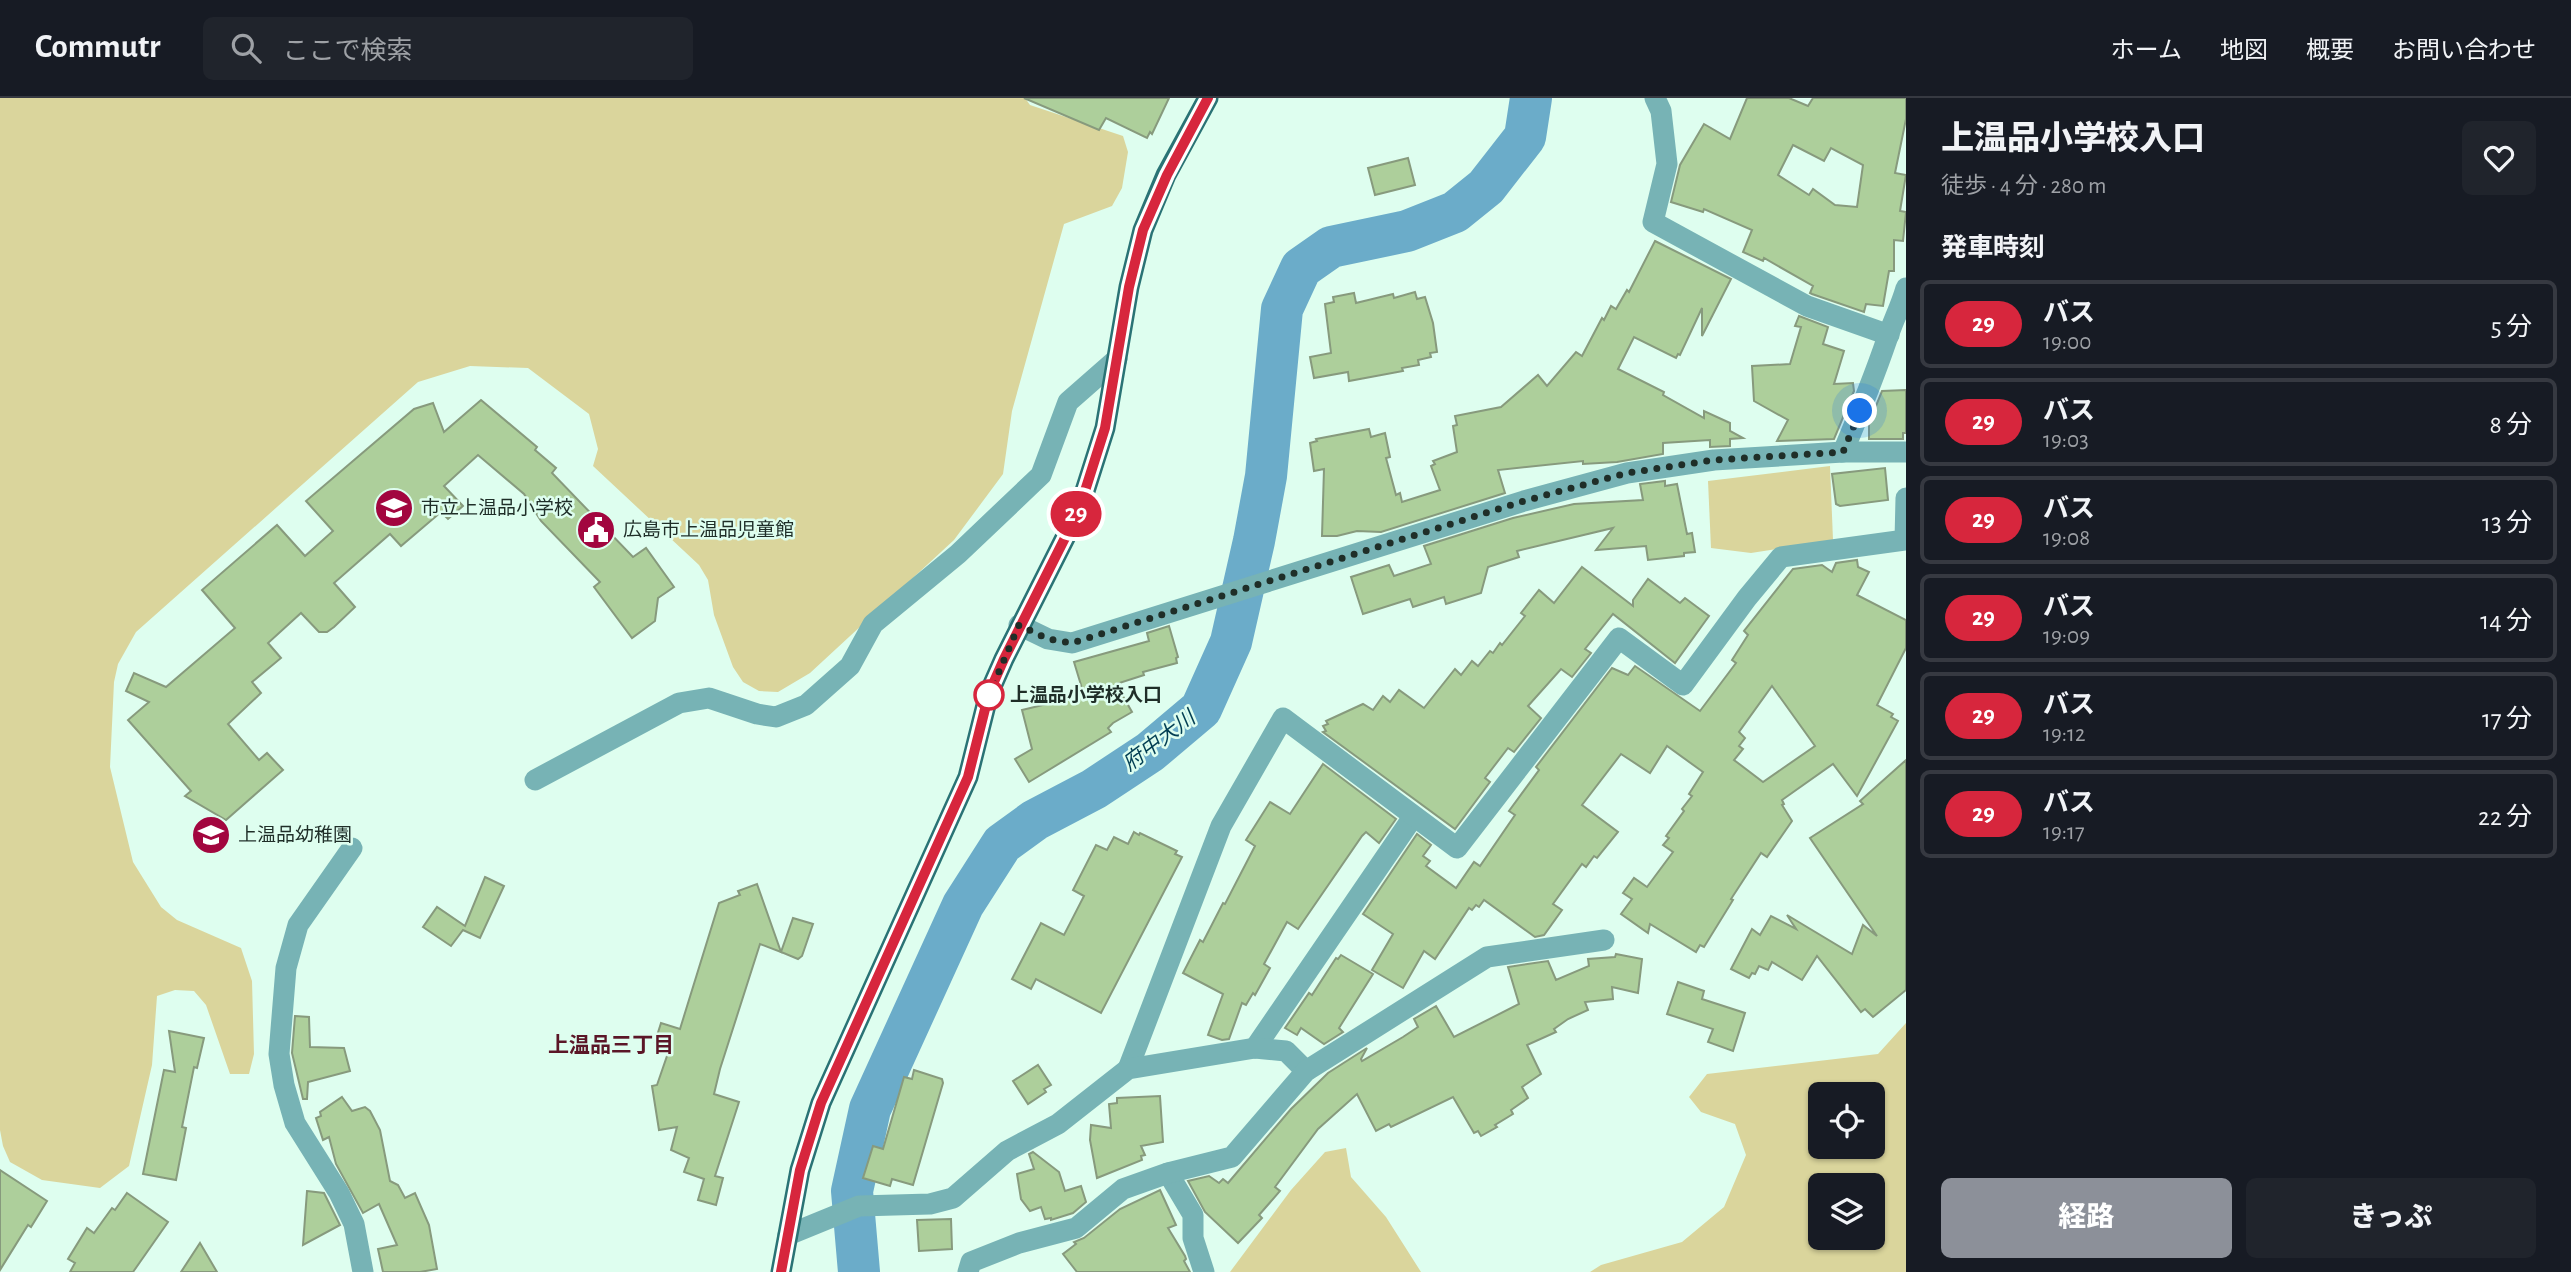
<!DOCTYPE html>
<html lang="ja">
<meta charset="utf-8">
<style>
body{margin:0;font-family:"Alegreya Sans","Noto Sans JP",sans-serif;background:#20242c;color:#f1f3f6;height:100vh;display:flex;flex-direction:column;font-size:26px;white-space:nowrap}
*{box-sizing:border-box;margin:0}
p{font-size:23px;color:#9ea1a6}
.icon{flex:none;width:38px;height:38px;fill:none;stroke:currentColor;stroke-width:2;stroke-linecap:round;stroke-linejoin:round}
.map{position:relative;flex:1;overflow:hidden}
.panel{display:flex;flex-direction:column;background:#171b24;width:665px}
.panel>*{flex:none}
.badge{padding:0 14px;border-radius:23px;font-size:24px;line-height:46px}
.tools{position:absolute;left:1808px;top:984px;display:grid;gap:14px}
.tools a{display:grid;place-items:center;width:77px;height:77px;border-radius:10px;background:#171b24;box-shadow:0 2px 5px #0004;font-size:35px}
.you{position:absolute;width:35px;height:35px;margin:-18px;border:5px solid #fff;border-radius:50%;background:#1a73e8;box-shadow:0 0 0 10px #1a73e833}
.map>.badge{position:absolute;translate:-50% -50%;box-shadow:0 0 0 4px #fff}
h2{padding:0 35px;font-size:26px;line-height:63px}
.round{display:grid;place-items:center;flex:none;width:74px;height:74px;border-radius:10px;background:#20242c}
.overview{display:flex;align-items:center;justify-content:space-between;height:119px;padding:0 35px}
h1{font-size:33px;font-weight:800;line-height:52px}
.cta{display:flex;gap:14px;margin-top:auto;padding:14px 35px}
.cta a{flex:1;height:80px;border-radius:10px;background:#8c9099;color:#fff;font-size:28px;font-weight:800;line-height:80px;text-align:center}
.cta a+a{background:#20242c;color:#f1f3f6}
ul{padding:0;list-style:none}
li{display:flex;align-items:center;gap:21px;height:88px;margin:0 14px 10px;padding:0 21px;border:4px solid #363941;border-radius:10px}
li div{flex:1}
li b{display:block;font-size:26px}
li em{font-style:normal}
li .badge{min-width:77px;font-weight:700;text-align:center}
header{display:flex;align-items:center;gap:42px;box-sizing:border-box;height:98px;padding:0 35px;background:#171b24;border-bottom:2px solid #363941}
header strong{font-size:33px}
nav{display:flex;gap:38px;margin-inline-start:auto;font-size:24px}
.search{width:490px;height:63px;background:#20242c;display:flex;align-items:center;gap:18px;box-sizing:border-box;padding:0 24px;border-radius:10px;color:#9ea1a6;font-size:26px}
main{display:flex;flex:1;min-height:0}
.map>svg:first-child{display:block}
.green{fill:#dad59c;fill-rule:evenodd}
.lines{fill:none;stroke-linecap:round;stroke-linejoin:round}
.river{stroke:#6bacc9;stroke-width:42}
.building{fill:#adcf9b;stroke:#879a7d;stroke-width:2;fill-rule:evenodd}
.minor{stroke:#77b3b5;stroke-width:21}
.major{stroke:#2a7375;stroke-width:21}
.line-casing{stroke:#fff;stroke-width:16}
.line{stroke:#d7263d;stroke-width:10}
.walk{stroke:#1f2e28;stroke-width:7;stroke-dasharray:0 12.6}
.stop-dot{fill:#fff;stroke:#d7263d;stroke-width:3.5}
.labels{text-anchor:middle;dominant-baseline:central;stroke-width:5;stroke-linejoin:round;paint-order:stroke}
.poi-label{font-size:19px;fill:#1f2e28;stroke:#defeef;text-anchor:start}
.stop-label{font-size:19px;font-weight:bold;fill:#1f2e28;stroke:#defeef;text-anchor:start}
.water-label{font-size:21px;font-style:italic;fill:#023e53;stroke:#defeef}
.neighbourhood-label{font-size:21px;font-weight:bold;fill:#5b1627;stroke:#defeef}
</style>
<header>
<strong>Commutr</strong>
<div class="search"><svg class="icon" aria-label="search" viewBox="0 0 24 24"><circle cx="10" cy="10" r="6"/><path d="M15 15l6 6"/></svg>ここで検索</div>
<nav><a>ホーム</a><a>地図</a><a>概要</a><a>お問い合わせ</a></nav>
</header>
<main>
<div class="map">
<svg width="1906" height="1174" viewBox="0 0 1906 1174">
<rect width="100%" height="100%" fill="#defeef"/>
<!-- green -->
<g class="green">
<path d="M 0,0 L 1025,0 L 1030,7 L 1123,38 L 1128,54 L 1122,90 L 1112,108 L 1064,126 L 1012,313 L 1003,376 L 954,442 L 810,575 L 778,594 L 759,593 L 743,584 L 733,569 L 714,517 L 708,482 L 699,467 L 593,368 L 598,351 L 589,316 L 528,270 L 470,268 L 418,284 L 136,534 L 118,566 L 114,584 L 110,669 L 133,764 L 161,809 L 177,822 L 241,850 L 252,883 L 254,956 L 249,976 L 230,976 L 206,907 L 194,893 L 175,892 L 157,898 L 152,967 L 129,1068 L 100,1090 L 42,1082 L 10,1064 L 3,1048 L 0,1032 Z"/>
<path d="M 1830,368 L 1833,442 L 1751,455 L 1711,450 L 1708,383 Z"/>
<path d="M 1906,925 L 1906,1174 L 1590,1174 L 1601,1167 L 1682,1144 L 1724,1109 L 1746,1057 L 1735,1026 L 1701,1014 L 1689,999 L 1707,976 L 1878,956 ZM 1820,996 L 1872,996 L 1872,1048 L 1820,1048 ZM 1820,1087 L 1872,1087 L 1872,1139 L 1820,1139 Z"/>
<path d="M 1346,1050 L 1351,1079 L 1386,1119 L 1421,1174 L 1230,1174 L 1291,1092 L 1325,1054 Z"/>
</g>
<g class="lines">
<!-- river -->
<path class="river" d="M 859,1174 L 852,1093 L 870,1011 L 963,807 L 1002,746 L 1035,722 L 1094,691 L 1150,654 L 1201,611 L 1231,544 L 1254,443 L 1266,378 L 1282,211 L 1301,170 L 1331,149 L 1407,133 L 1455,114 L 1486,89 L 1525,39 L 1531,0"/>
</g>
<!-- building -->
<g class="building">
<path d="M 1024,0 L 1169,0 L 1152,36 L 1150,34 L 1147,40 L 1106,20 L 1099,32 Z"/>
<path d="M 1747,0 L 1789,0 L 1808,8 L 1813,0 L 1906,0 L 1906,21 L 1895,75 L 1906,77 L 1900,113 L 1906,114 L 1903,143 L 1894,142 L 1894,173 L 1889,173 L 1883,208 L 1866,206 L 1864,214 L 1812,196 L 1810,195 L 1813,188 L 1764,160 L 1763,163 L 1743,154 L 1752,132 L 1704,111 L 1703,114 L 1671,104 L 1680,67 L 1704,26 L 1730,41 ZM 1793,47 L 1824,63 L 1831,50 L 1863,67 L 1857,109 L 1835,107 L 1813,91 L 1809,97 L 1778,77 Z"/>
<path d="M 1408,60 L 1415,87 L 1375,97 L 1368,70 Z"/>
<path d="M 1655,143 L 1731,181 L 1702,238 L 1702,210 L 1680,257 L 1678,256 L 1676,260 L 1634,239 L 1618,271 L 1664,294 L 1663,297 L 1704,320 L 1704,313 L 1730,325 L 1730,333 L 1743,340 L 1730,341 L 1730,348 L 1710,349 L 1710,342 L 1663,345 L 1663,356 L 1617,364 L 1583,366 L 1583,363 L 1498,372 L 1505,395 L 1381,434 L 1357,433 L 1337,438 L 1322,438 L 1324,371 L 1314,373 L 1310,345 L 1317,343 L 1316,341 L 1369,331 L 1371,339 L 1385,335 L 1390,359 L 1386,360 L 1396,397 L 1400,395 L 1402,404 L 1440,392 L 1431,368 L 1435,366 L 1433,363 L 1457,354 L 1453,328 L 1457,327 L 1455,318 L 1501,309 L 1538,277 L 1547,288 L 1576,254 L 1582,258 L 1602,220 L 1604,222 L 1611,208 L 1616,211 L 1627,192 L 1629,194 Z"/>
<path d="M 1415,194 L 1417,201 L 1425,199 L 1433,225 L 1437,254 L 1430,255 L 1431,259 L 1418,262 L 1419,267 L 1402,270 L 1403,273 L 1349,283 L 1348,274 L 1314,280 L 1310,259 L 1331,255 L 1325,206 L 1334,204 L 1333,199 L 1354,195 L 1356,205 L 1393,196 L 1394,200 Z"/>
<path d="M 1799,218 L 1828,229 L 1823,246 L 1844,253 L 1834,286 L 1853,285 L 1854,293 L 1834,341 L 1777,343 L 1788,322 L 1754,303 L 1752,268 L 1790,266 L 1801,229 L 1795,228 Z"/>
<path d="M 1906,292 L 1906,335 L 1903,335 L 1903,341 L 1869,341 L 1869,325 L 1882,293 Z"/>
<path d="M 481,302 L 537,349 L 535,352 L 556,370 L 552,375 L 633,459 L 646,450 L 674,489 L 658,500 L 655,523 L 632,540 L 594,489 L 600,484 L 541,423 L 524,396 L 478,357 L 444,388 L 463,408 L 448,421 L 441,414 L 401,448 L 390,436 L 334,485 L 355,509 L 334,529 L 327,534 L 319,534 L 301,515 L 268,545 L 281,560 L 252,584 L 261,595 L 228,626 L 259,662 L 267,655 L 283,672 L 226,722 L 185,698 L 191,693 L 128,622 L 149,604 L 126,593 L 134,575 L 166,589 L 235,530 L 202,492 L 277,427 L 305,458 L 333,433 L 306,403 L 414,311 L 433,305 L 444,334 Z"/>
<path d="M 1885,370 L 1888,402 L 1840,408 L 1836,406 L 1832,376 Z"/>
<path d="M 1665,383 L 1665,388 L 1677,386 L 1687,436 L 1692,435 L 1695,454 L 1684,455 L 1684,458 L 1648,462 L 1646,448 L 1596,452 L 1613,430 L 1517,453 L 1519,459 L 1488,469 L 1481,495 L 1446,506 L 1444,499 L 1413,509 L 1410,501 L 1363,516 L 1351,479 L 1389,467 L 1394,478 L 1431,466 L 1424,448 L 1513,420 L 1574,406 L 1643,402 L 1640,386 Z"/>
<path d="M 1857,462 L 1858,469 L 1869,474 L 1857,497 L 1906,522 L 1906,550 L 1877,607 L 1893,616 L 1891,619 L 1898,623 L 1857,698 L 1833,666 L 1782,702 L 1784,706 L 1782,707 L 1792,723 L 1767,759 L 1761,755 L 1731,801 L 1733,802 L 1704,849 L 1700,847 L 1696,854 L 1650,826 L 1648,835 L 1621,816 L 1632,801 L 1623,795 L 1634,780 L 1647,789 L 1673,754 L 1663,747 L 1669,740 L 1666,738 L 1684,713 L 1682,711 L 1692,698 L 1689,696 L 1703,674 L 1667,648 L 1650,675 L 1621,656 L 1582,707 L 1618,734 L 1597,760 L 1594,758 L 1586,769 L 1582,766 L 1553,806 L 1562,812 L 1544,837 L 1535,839 L 1484,802 L 1479,809 L 1476,807 L 1472,812 L 1469,810 L 1435,861 L 1424,853 L 1403,890 L 1372,872 L 1393,836 L 1363,816 L 1417,736 L 1431,747 L 1423,758 L 1430,763 L 1426,768 L 1456,790 L 1474,764 L 1480,768 L 1515,717 L 1509,713 L 1539,672 L 1536,669 L 1612,570 L 1628,577 L 1635,568 L 1700,613 L 1736,565 L 1732,562 L 1748,537 L 1744,533 L 1793,471 L 1822,467 L 1832,474 L 1836,465 ZM 1772,588 L 1815,648 L 1763,684 L 1734,662 L 1743,651 L 1739,648 L 1745,640 L 1739,634 Z"/>
<path d="M 1582,469 L 1633,508 L 1633,502 L 1648,481 L 1680,505 L 1685,500 L 1709,518 L 1675,565 L 1613,516 L 1585,551 L 1591,555 L 1572,579 L 1561,571 L 1528,608 L 1541,620 L 1514,654 L 1508,650 L 1485,680 L 1490,684 L 1455,731 L 1323,634 L 1326,633 L 1323,628 L 1328,626 L 1326,623 L 1363,606 L 1373,612 L 1383,598 L 1390,604 L 1399,592 L 1424,610 L 1455,571 L 1461,577 L 1472,563 L 1478,568 L 1490,553 L 1493,555 L 1500,545 L 1502,547 L 1525,518 L 1521,515 L 1539,492 L 1554,505 Z"/>
<path d="M 1169,528 L 1178,559 L 1176,560 L 1177,565 L 1143,574 L 1144,577 L 1116,586 L 1132,614 L 1113,625 L 1108,630 L 1111,634 L 1029,684 L 1015,661 L 1032,651 L 1022,612 L 1084,597 L 1074,564 L 1149,543 L 1147,535 Z"/>
<path d="M 1906,662 L 1906,892 L 1873,919 L 1865,911 L 1861,914 L 1817,858 L 1802,882 L 1772,864 L 1768,872 L 1759,868 L 1755,876 L 1752,875 L 1749,880 L 1731,871 L 1752,831 L 1760,837 L 1771,818 L 1796,831 L 1787,817 L 1852,856 L 1863,827 L 1877,838 L 1810,740 L 1863,706 L 1860,703 Z"/>
<path d="M 1323,666 L 1396,721 L 1379,745 L 1366,734 L 1362,738 L 1298,831 L 1287,824 L 1264,866 L 1270,870 L 1255,897 L 1253,895 L 1246,907 L 1242,905 L 1229,941 L 1222,942 L 1208,937 L 1223,896 L 1183,875 L 1200,842 L 1203,844 L 1223,805 L 1225,806 L 1255,748 L 1246,742 L 1270,704 L 1290,716 Z"/>
<path d="M 1134,734 L 1139,737 L 1140,735 L 1177,753 L 1175,756 L 1182,759 L 1101,915 L 1036,881 L 1031,891 L 1012,881 L 1041,825 L 1064,837 L 1084,798 L 1073,792 L 1096,747 L 1107,752 L 1114,739 L 1128,746 Z"/>
<path d="M 485,779 L 504,788 L 480,840 L 463,832 L 451,848 L 423,829 L 437,809 L 465,828 Z"/>
<path d="M 757,786 L 781,854 L 760,846 L 720,971 L 714,996 L 739,1004 L 715,1078 L 723,1080 L 716,1107 L 698,1102 L 704,1081 L 684,1074 L 689,1060 L 671,1052 L 677,1029 L 659,1032 L 652,988 L 657,987 L 668,955 L 663,953 L 665,947 L 655,944 L 661,925 L 680,931 L 719,805 L 740,797 L 738,793 Z"/>
<path d="M 793,820 L 813,826 L 802,858 L 798,861 L 781,854 Z"/>
<path d="M 1616,856 L 1642,861 L 1638,895 L 1612,889 L 1613,901 L 1585,904 L 1588,912 L 1568,921 L 1554,931 L 1556,934 L 1527,947 L 1541,976 L 1522,989 L 1528,1000 L 1511,1012 L 1513,1016 L 1495,1027 L 1497,1029 L 1481,1038 L 1478,1033 L 1474,1035 L 1453,999 L 1391,1029 L 1389,1026 L 1376,1033 L 1357,996 L 1318,1031 L 1275,1089 L 1280,1093 L 1259,1117 L 1262,1120 L 1238,1145 L 1205,1114 L 1188,1083 L 1209,1078 L 1219,1085 L 1223,1081 L 1228,1085 L 1291,1011 L 1328,975 L 1367,950 L 1361,961 L 1362,963 L 1403,939 L 1418,929 L 1414,921 L 1436,908 L 1454,939 L 1519,906 L 1508,869 L 1548,863 L 1556,882 L 1589,868 L 1588,861 L 1615,859 Z"/>
<path d="M 1341,857 L 1373,876 L 1339,930 L 1343,934 L 1324,946 L 1301,930 L 1297,937 L 1285,930 L 1309,895 L 1312,897 L 1336,860 L 1338,861 Z"/>
<path d="M 1678,884 L 1704,893 L 1702,901 L 1745,915 L 1733,953 L 1708,944 L 1713,931 L 1667,916 Z"/>
<path d="M 295,918 L 309,919 L 310,949 L 344,950 L 350,973 L 308,984 L 307,1001 L 303,1001 L 292,955 Z"/>
<path d="M 169,933 L 204,940 L 197,970 L 194,969 L 182,1029 L 186,1030 L 176,1082 L 143,1076 L 164,972 L 175,974 Z"/>
<path d="M 1038,967 L 1051,987 L 1044,991 L 1046,994 L 1028,1006 L 1013,983 Z"/>
<path d="M 914,972 L 942,981 L 943,985 L 913,1087 L 892,1081 L 890,1088 L 863,1080 L 873,1048 L 883,1051 L 904,979 L 912,981 Z"/>
<path d="M 1160,998 L 1163,1044 L 1141,1048 L 1145,1057 L 1141,1058 L 1142,1062 L 1097,1080 L 1090,1042 L 1091,1027 L 1111,1030 L 1109,1006 L 1117,1005 L 1117,1000 Z"/>
<path d="M 342,999 L 352,1013 L 365,1009 L 370,1013 L 380,1032 L 390,1083 L 398,1087 L 405,1100 L 415,1095 L 429,1127 L 437,1171 L 420,1174 L 383,1174 L 378,1151 L 397,1147 L 379,1106 L 363,1115 L 336,1066 L 329,1039 L 323,1042 L 316,1020 L 321,1018 L 320,1014 Z"/>
<path d="M 1033,1054 L 1059,1074 L 1065,1093 L 1081,1088 L 1086,1104 L 1073,1115 L 1051,1122 L 1051,1120 L 1045,1121 L 1041,1109 L 1030,1113 L 1021,1101 L 1017,1076 L 1034,1071 L 1029,1056 Z"/>
<path d="M 0,1072 L 47,1103 L 31,1129 L 28,1127 L 0,1172 Z"/>
<path d="M 1160,1092 L 1176,1127 L 1168,1130 L 1185,1158 L 1186,1161 L 1184,1163 L 1190,1174 L 1077,1174 L 1063,1156 L 1076,1146 L 1074,1144 L 1084,1140 L 1120,1111 Z"/>
<path d="M 307,1093 L 324,1095 L 340,1127 L 303,1147 Z"/>
<path d="M 127,1095 L 168,1124 L 133,1174 L 70,1174 L 75,1165 L 68,1161 L 87,1130 L 94,1135 L 112,1110 L 115,1112 Z"/>
<path d="M 951,1121 L 952,1151 L 919,1153 L 917,1122 Z"/>
<path d="M 200,1145 L 217,1174 L 181,1174 Z"/>
</g>
<g class="lines">
<!-- minor -->
<g class="minor">
<path d="M 1655,0 L 1661,13 L 1667,66 L 1653,124 L 1807,208 L 1889,237"/>
<path d="M 1843,354 C 1859,316 1874,279 1887,241 C 1893,223 1901,208 1906,190"/>
<path d="M 1019,527 L 1048,541 L 1072,545 L 1524,403 L 1627,375 L 1714,362 L 1843,354 L 1906,354"/>
<path d="M 535,682 L 679,605 L 709,600 L 757,616 L 776,619 L 806,607 L 850,568 L 873,526 L 958,456 L 1041,377 L 1068,304 L 1117,261"/>
<path d="M 352,750 L 298,827 L 286,870 L 279,956 L 284,987 L 295,1025 L 339,1095 L 354,1126 L 363,1174"/>
<path d="M 1255,950 L 1413,719"/>
<path d="M 1128,971 L 1221,728 L 1283,620 L 1457,750 L 1619,540 L 1683,587 L 1747,500 L 1781,459 L 1905,442 L 1906,400"/>
<path d="M 1168,1075 L 1193,1117 L 1193,1140 L 1204,1174"/>
<path d="M 788,1137 L 859,1108 L 930,1106 L 953,1100 L 1007,1053 L 1058,1026 L 1128,971 L 1255,950 L 1286,953 L 1306,973"/>
<path d="M 968,1174 L 971,1164 L 1019,1145 L 1076,1130 L 1123,1091 L 1168,1075 L 1232,1059 L 1306,973 L 1487,859 L 1604,842"/>
</g>
<!-- major -->
<path class="major" d="M 781,1174 L 800,1072 L 821,1005 L 968,679 L 989,595 L 1004,561 L 1071,428 L 1084,396 L 1105,330 L 1129,189 L 1143,132 L 1166,77 L 1208,0"/>
</g>
<g class="lines">
<defs>
<path id="line" d="M 781,1174 L 800,1072 L 821,1005 L 968,679 L 989,595 L 1004,561 L 1071,428 L 1084,396 L 1105,330 L 1129,189 L 1143,132 L 1167,77 L 1208,0"/>
</defs>
<!-- line casing -->
<use href="#line" class="line-casing"/>
<!-- line -->
<use href="#line" class="line"/>
<!-- walk -->
<path class="walk" d="M 989,597 L 1019,527 L 1048,541 L 1072,545 L 1524,403 L 1627,375 L 1714,362 L 1843,354 L 1860,313"/>
</g>
<!-- icons -->
<defs>
<symbol id="school-disc" viewBox="-11 -11 22 22"><circle r="9.5" fill="#a2063f" stroke="#defeef"/><path d="M0-5L7-2L0 1L-7-2ZM-4 1L0 2.5L4 1V4Q0 6-4 4Z" fill="#fff"/></symbol>
<symbol id="civic-disc" viewBox="-11 -11 22 22"><circle r="9.5" fill="#a2063f" stroke="#defeef"/><path d="M-.6-6.5H3V-4.5H.6V-3L4-1V1h2V6H-6V1h2V-1L-.6-3ZM-1.2 2.5V6h2.4V2.5Z" fill="#fff"/></symbol>
</defs>
<g fill-rule="evenodd">
<use href="#school-disc" x="372" y="388" width="44" height="44"/>
<use href="#civic-disc" x="574" y="410" width="44" height="44"/>
<use href="#school-disc" x="189" y="715" width="44" height="44"/>
</g>
<!-- markers -->
<circle class="stop-dot" cx="989" cy="597" r="14"/>
<g class="labels">
<!-- poi labels -->
<g class="poi-label">
<text x="421" y="410">市立上温品小学校</text>
<text x="623" y="432">広島市上温品児童館</text>
<text x="238" y="737">上温品幼稚園</text>
</g>
<!-- stop labels -->
<g class="stop-label">
<text x="1010" y="597">上温品小学校入口</text>
</g>
<!-- water labels -->
<g class="water-label">
<text transform="translate(1159 643) rotate(-37)">府中大川</text>
</g>
<!-- neighbourhood labels -->
<g class="neighbourhood-label">
<text x="611" y="947">上温品三丁目</text>
</g>
</g>
</svg>
<div class="tools">
<a><svg class="icon" aria-label="locate" viewBox="0 0 24 24"><circle cx="12" cy="12" r="6"/><path d="M12 2v4M12 18v4M2 12h4M18 12h4"/></svg></a>
<a><svg class="icon" aria-label="layers" viewBox="0 0 24 24"><path d="M12 4l9 5-9 5-9-5zM3 14l9 5 9-5"/></svg></a>
</div>
<div class="you" style="left:1860px;top:313px"></div>
<b class="badge" style="left:1076px;top:416px;background:#d7263d;color:#fff">29</b>
</div>
<section class="panel">
<div class="overview"><div><h1>上温品小学校入口</h1><p>徒歩 · 4 分 · 280 m</p></div><a class="round"><svg class="icon" aria-label="heart" viewBox="0 0 24 24"><path d="M12 20l-8-8c-3-5 5-10 8-4 3-6 11-1 8 4z"/></svg></a></div>
<h2>発車時刻</h2>
<ul>
<li><span class="badge" style="background:#d7263d;color:#fff">29</span><div><b>バス</b><p>19:00</p></div><em>5 分</em></li>
<li><span class="badge" style="background:#d7263d;color:#fff">29</span><div><b>バス</b><p>19:03</p></div><em>8 分</em></li>
<li><span class="badge" style="background:#d7263d;color:#fff">29</span><div><b>バス</b><p>19:08</p></div><em>13 分</em></li>
<li><span class="badge" style="background:#d7263d;color:#fff">29</span><div><b>バス</b><p>19:09</p></div><em>14 分</em></li>
<li><span class="badge" style="background:#d7263d;color:#fff">29</span><div><b>バス</b><p>19:12</p></div><em>17 分</em></li>
<li><span class="badge" style="background:#d7263d;color:#fff">29</span><div><b>バス</b><p>19:17</p></div><em>22 分</em></li>
</ul>
<div class="cta"><a>経路</a><a>きっぷ</a></div>
</section>
</main>
